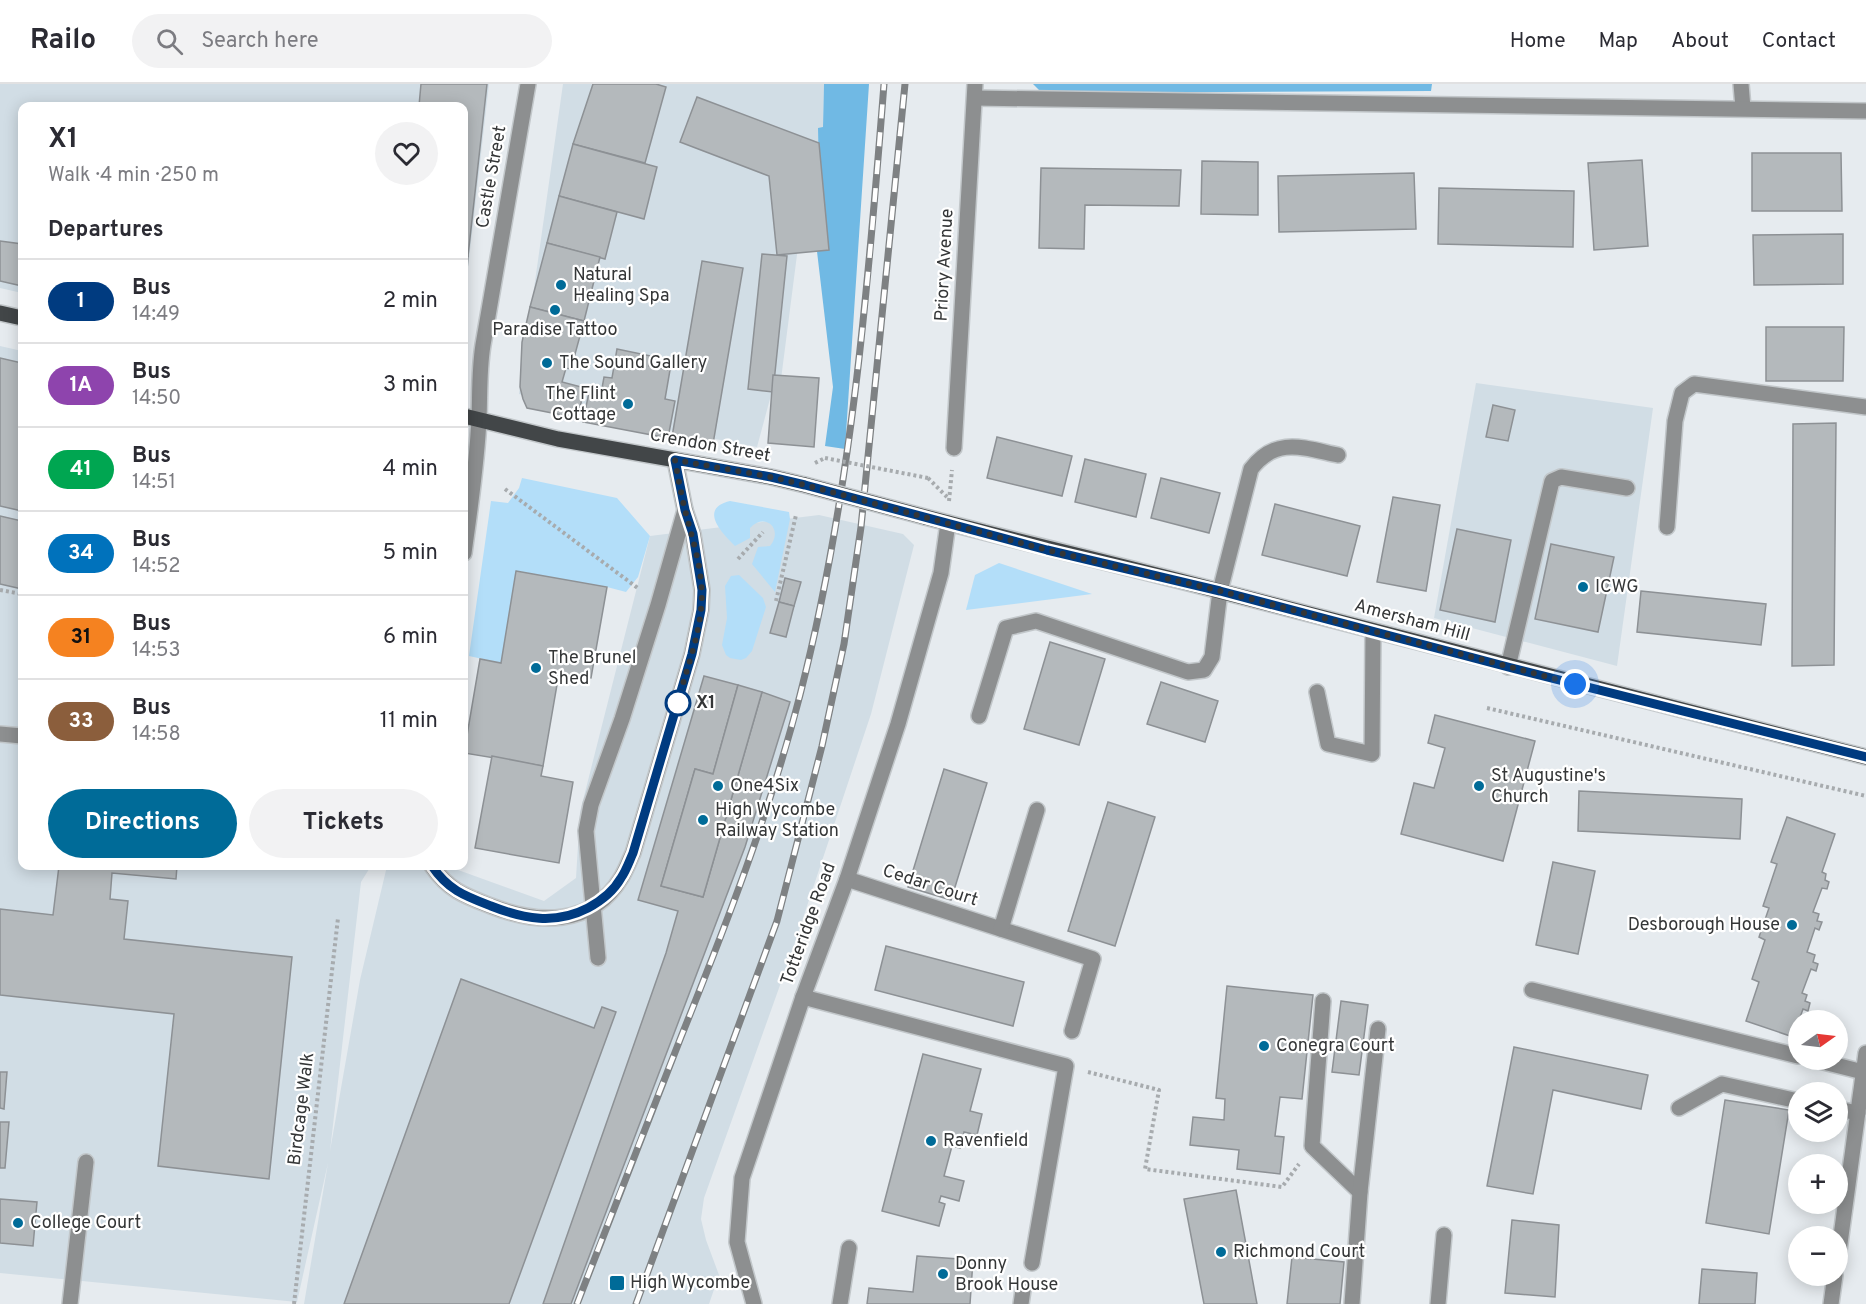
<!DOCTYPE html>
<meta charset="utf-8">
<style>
body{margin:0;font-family:Overpass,sans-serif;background:#f2f2f3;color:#2b2b33;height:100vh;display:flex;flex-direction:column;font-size:22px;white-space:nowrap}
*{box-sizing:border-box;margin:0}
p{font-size:20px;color:#7c7c81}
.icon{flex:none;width:33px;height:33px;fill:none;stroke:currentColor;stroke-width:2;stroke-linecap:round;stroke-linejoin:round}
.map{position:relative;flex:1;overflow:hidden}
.side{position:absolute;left:18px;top:18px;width:450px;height:768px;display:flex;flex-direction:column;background:#fff;border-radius:12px;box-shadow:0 3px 15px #0003}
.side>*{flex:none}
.badge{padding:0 12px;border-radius:20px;font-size:21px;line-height:39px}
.needle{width:39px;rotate:76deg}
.buttons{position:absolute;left:1788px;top:926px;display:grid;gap:12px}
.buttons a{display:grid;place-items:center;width:60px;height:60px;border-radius:50%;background:#fff;box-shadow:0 3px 15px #0003;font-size:30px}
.you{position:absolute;width:30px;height:30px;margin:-15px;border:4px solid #fff;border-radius:50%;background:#1a73e8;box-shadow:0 0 0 9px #1a73e833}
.map>.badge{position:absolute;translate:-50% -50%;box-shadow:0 0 0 3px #fff}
h2{padding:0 30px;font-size:22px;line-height:54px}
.round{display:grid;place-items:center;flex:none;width:63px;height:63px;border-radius:32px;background:#f2f2f3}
.head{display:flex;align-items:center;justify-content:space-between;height:102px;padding:0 30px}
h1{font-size:28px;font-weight:700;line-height:45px}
.button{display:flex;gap:12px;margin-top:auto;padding:12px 30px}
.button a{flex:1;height:69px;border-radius:36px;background:#006b98;color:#fff;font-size:24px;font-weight:700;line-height:69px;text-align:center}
.button a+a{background:#f2f2f3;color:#2b2b33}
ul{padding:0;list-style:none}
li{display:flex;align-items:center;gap:18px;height:84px;padding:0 30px;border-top:2px solid #e1e1e2}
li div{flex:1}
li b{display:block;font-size:22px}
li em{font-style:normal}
li .badge{min-width:66px;font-weight:700;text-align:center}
header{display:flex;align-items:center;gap:36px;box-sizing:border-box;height:84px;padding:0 30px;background:#fff;border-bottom:2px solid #e1e1e2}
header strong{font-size:28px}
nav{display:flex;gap:33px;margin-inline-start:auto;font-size:21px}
.search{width:420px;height:54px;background:#f2f2f3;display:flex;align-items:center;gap:15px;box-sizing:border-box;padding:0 21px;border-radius:33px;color:#7c7c81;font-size:22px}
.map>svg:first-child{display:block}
.built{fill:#d1dde5}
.green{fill:#b3def9}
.forest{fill:#70b9e4}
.building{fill:#b4b9bc;stroke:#8d9195;stroke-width:1.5}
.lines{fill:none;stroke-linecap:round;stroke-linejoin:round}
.minor-casing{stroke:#c2c7ca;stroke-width:18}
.major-casing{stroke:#c2c7ca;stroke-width:18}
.path{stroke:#a7abae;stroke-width:4;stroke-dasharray:3 3;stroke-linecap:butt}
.minor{stroke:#8d8f90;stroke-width:15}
.major{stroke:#424648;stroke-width:15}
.rail-casing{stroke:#7e8183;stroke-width:7}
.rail{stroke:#fff;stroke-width:4.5;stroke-dasharray:14;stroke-linecap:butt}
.major-bridge-casing{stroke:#c2c7ca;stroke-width:18;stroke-linecap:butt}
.path-bridge{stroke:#a7abae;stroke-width:4;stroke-dasharray:3 3;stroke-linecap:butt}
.major-bridge{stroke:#424648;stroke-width:15}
.line-casing{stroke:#fff;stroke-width:14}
.line{stroke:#003b80;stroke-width:9}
.walk{stroke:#343637;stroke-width:6;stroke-dasharray:0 10.8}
.poi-dot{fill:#006b98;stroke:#fff;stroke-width:2}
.stop-dot{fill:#fff;stroke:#003b80;stroke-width:3}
.labels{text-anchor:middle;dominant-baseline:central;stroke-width:4.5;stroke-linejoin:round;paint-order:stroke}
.street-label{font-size:18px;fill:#343637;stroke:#fff}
.poi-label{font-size:18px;fill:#343637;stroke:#fff;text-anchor:start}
.stop-label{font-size:18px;font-weight:bold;fill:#343637;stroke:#fff;text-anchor:start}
</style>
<header>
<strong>Railo</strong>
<div class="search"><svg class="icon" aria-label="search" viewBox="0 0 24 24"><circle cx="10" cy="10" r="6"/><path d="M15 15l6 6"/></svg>Search here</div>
<nav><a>Home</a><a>Map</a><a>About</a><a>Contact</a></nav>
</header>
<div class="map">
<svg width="1866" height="1220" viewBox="0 0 1866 1220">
<rect width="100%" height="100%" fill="#e6ebef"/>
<!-- built -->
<g class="built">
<path d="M 0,0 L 489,0 L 464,219 L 464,22 L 22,22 L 22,209 L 0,204 Z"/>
<path d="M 563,0 L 824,0 L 823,44 L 818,45 L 820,152 L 798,163 L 779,311 L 771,311 L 757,363 L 601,333 L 519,310 Z"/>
<path d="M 0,262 L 22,267 L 22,782 L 371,782 L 361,798 L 330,1067 L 360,896 L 387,782 L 447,782 L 544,817 L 576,794 L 580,728 L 650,452 L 819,431 L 903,450 L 914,461 L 871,630 L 789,876 L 704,1114 L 701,1135 L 706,1156 L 719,1191 L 709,1220 L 304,1220 L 328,1079 L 297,1218 L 0,1189 Z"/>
<path d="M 1476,299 L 1653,324 L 1617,582 L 1434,534 Z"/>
</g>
<!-- green -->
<g class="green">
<path d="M 522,394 L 617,414 L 650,452 L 638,493 L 626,508 L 607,503 L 517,487 L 501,579 L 469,572 L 491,417 L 508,419 L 519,404 Z"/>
<path d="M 730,417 L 789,428 L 790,435 L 775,508 L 752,480 L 758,463 L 770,462 C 784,445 765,428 750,444 L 750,454 L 735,462 C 724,451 697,425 730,417 Z"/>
<path d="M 999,479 L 1092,510 L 966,526 L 975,491 Z"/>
<path d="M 739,491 L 763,514 L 766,523 L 752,567 L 746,574 L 741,576 L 730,574 L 726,571 L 722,561 L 727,534 L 725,502 L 731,492 Z"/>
</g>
<!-- forest -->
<g class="forest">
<path d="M 824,0 L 869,0 L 845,365 L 825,362 L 833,303 L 816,159 L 820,151 L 818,44 L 823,43 Z"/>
<path d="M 1033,0 L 1432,0 L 1431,7 L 1049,9 L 1041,8 Z"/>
</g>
<!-- building -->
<g class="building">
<path d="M 421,0 L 487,0 L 468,172 L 464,171 L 464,22 L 419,22 Z"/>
<path d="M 593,0 L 656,0 L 666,3 L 645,79 L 573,60 Z"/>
<path d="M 697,13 L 819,59 L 829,166 L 777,171 L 769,92 L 680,58 Z"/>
<path d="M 573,60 L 657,83 L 644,135 L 559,112 Z"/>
<path d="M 1752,69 L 1841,69 L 1842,127 L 1752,127 Z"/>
<path d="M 1642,76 L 1648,162 L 1594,166 L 1588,79 Z"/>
<path d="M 1202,77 L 1258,78 L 1258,131 L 1201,130 Z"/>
<path d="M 1041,84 L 1181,86 L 1179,122 L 1085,121 L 1084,165 L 1039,164 Z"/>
<path d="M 1414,89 L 1416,145 L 1279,148 L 1278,92 Z"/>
<path d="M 1439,104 L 1574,107 L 1573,163 L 1438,160 Z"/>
<path d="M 559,112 L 617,128 L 605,175 L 547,159 Z"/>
<path d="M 1843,150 L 1843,200 L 1754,201 L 1753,151 Z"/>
<path d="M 0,157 L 22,160 L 22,202 L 0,197 Z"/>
<path d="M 547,159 L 600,173 L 584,237 L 530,223 Z"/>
<path d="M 762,170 L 787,172 L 773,308 L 748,305 Z"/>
<path d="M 464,171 L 468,172 L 464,228 Z"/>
<path d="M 702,177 L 743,184 L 713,360 L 672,353 Z"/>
<path d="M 530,223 L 584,237 L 571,285 L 566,284 L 562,298 L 585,304 L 577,334 L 527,324 L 523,315 L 520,303 L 522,258 Z"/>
<path d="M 1766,243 L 1844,243 L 1843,297 L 1766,297 Z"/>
<path d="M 617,265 L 651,272 L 649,282 L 670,286 L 665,315 L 675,317 L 668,354 L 583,338 L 589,308 L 601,310 L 604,293 L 612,294 Z"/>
<path d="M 0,274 L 22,279 L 22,427 L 0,422 Z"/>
<path d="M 773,291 L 819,294 L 814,363 L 768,359 Z"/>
<path d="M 1493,321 L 1515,326 L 1508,357 L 1486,353 Z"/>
<path d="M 1836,339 L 1834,581 L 1792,582 L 1793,340 Z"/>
<path d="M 997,353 L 1072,372 L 1062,412 L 987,394 Z"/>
<path d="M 1085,375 L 1146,390 L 1136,433 L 1075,418 Z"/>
<path d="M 1161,394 L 1220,409 L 1209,449 L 1151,434 Z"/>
<path d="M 1393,413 L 1440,421 L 1426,507 L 1377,498 Z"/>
<path d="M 1275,420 L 1360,442 L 1347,492 L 1262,471 Z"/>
<path d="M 0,432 L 22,437 L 22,505 L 0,500 Z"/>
<path d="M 1457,445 L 1511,456 L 1495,538 L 1440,526 Z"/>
<path d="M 1551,460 L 1614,473 L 1598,548 L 1535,535 Z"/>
<path d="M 516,487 L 607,503 L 591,594 L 559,589 L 543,682 L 464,669 L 480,575 L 501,579 Z"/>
<path d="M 785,494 L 801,498 L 794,522 L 779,518 Z"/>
<path d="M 1641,507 L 1766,520 L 1761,561 L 1637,548 Z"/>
<path d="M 779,518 L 794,522 L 786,553 L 770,549 Z"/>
<path d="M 1050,558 L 1105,575 L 1079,661 L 1024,645 Z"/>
<path d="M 704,592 L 738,601 L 713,690 L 695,685 L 661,802 L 703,813 L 762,608 L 790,618 L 745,763 L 571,1220 L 543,1220 L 666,869 L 678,827 L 638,816 Z"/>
<path d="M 1161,598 L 1218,617 L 1205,658 L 1147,640 Z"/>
<path d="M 738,601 L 762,608 L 703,813 L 661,802 L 695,685 L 713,690 Z"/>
<path d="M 1435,631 L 1535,657 L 1503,777 L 1401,750 L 1414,699 L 1434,704 L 1445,664 L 1428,659 Z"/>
<path d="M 492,672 L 543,682 L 541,692 L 573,698 L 559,779 L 475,764 Z"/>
<path d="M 944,685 L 987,699 L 951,816 L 908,803 Z"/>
<path d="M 1579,707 L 1742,715 L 1740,755 L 1578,747 Z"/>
<path d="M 1108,718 L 1155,733 L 1115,862 L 1068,847 Z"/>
<path d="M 1787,733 L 1835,750 L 1822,788 L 1826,790 L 1825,796 L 1829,798 L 1827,805 L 1822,804 L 1813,828 L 1819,830 L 1817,837 L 1822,838 L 1819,846 L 1815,844 L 1807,868 L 1815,871 L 1813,878 L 1818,880 L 1816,887 L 1811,885 L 1802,909 L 1807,911 L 1805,917 L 1810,919 L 1808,927 L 1803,925 L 1793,953 L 1746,937 L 1759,898 L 1752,895 L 1765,856 L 1759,853 L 1769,824 L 1763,822 L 1777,780 L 1771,778 Z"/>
<path d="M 1553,778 L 1595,787 L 1578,870 L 1536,861 Z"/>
<path d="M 59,782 L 177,782 L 176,795 L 112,789 L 110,815 L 128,817 L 124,855 L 292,873 L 269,1095 L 158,1082 L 174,930 L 0,911 L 0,825 L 53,831 Z"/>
<path d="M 886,862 L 1024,898 L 1013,942 L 875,906 Z"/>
<path d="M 461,895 L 594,944 L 602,923 L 616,928 L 509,1220 L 344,1220 Z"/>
<path d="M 1227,902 L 1313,911 L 1302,1015 L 1280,1013 L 1275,1052 L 1284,1053 L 1280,1090 L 1237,1085 L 1239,1066 L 1190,1061 L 1193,1033 L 1224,1036 L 1225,1015 L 1216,1014 Z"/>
<path d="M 1341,917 L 1368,921 L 1359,991 L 1332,988 Z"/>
<path d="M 1514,963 L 1648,991 L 1641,1025 L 1553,1006 L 1533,1110 L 1487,1102 Z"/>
<path d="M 923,970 L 981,985 L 970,1027 L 982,1030 L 977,1051 L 964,1048 L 960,1064 L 952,1062 L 944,1092 L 964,1097 L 959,1117 L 941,1112 L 939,1118 L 945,1120 L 939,1142 L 882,1127 Z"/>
<path d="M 0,988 L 7,988 L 4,1025 L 0,1024 Z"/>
<path d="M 1725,1016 L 1789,1026 L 1769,1150 L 1706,1139 Z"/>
<path d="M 0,1038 L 9,1038 L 5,1084 L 0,1084 Z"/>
<path d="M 1236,1106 L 1257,1220 L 1204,1220 L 1184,1115 Z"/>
<path d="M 0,1115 L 37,1118 L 33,1162 L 0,1159 Z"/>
<path d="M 1512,1136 L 1559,1141 L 1555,1213 L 1505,1209 Z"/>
<path d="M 917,1172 L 973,1176 L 970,1220 L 867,1220 L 869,1204 L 913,1208 Z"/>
<path d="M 1292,1173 L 1344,1178 L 1340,1220 L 1287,1220 Z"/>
<path d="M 1702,1185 L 1757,1189 L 1755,1220 L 1699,1220 Z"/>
</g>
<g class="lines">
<defs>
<g id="minor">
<path d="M 1741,0 L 1743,24"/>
<path d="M 975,14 L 1866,27"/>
<path d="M 954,364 L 975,0"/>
<path d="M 1667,443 L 1675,337 L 1682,309 L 1694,300 L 1866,323"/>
<path d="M 464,469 C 470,425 477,380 479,335 C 480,310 479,286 483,261 L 528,0"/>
<path d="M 1508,583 L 1552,397 L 1561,393 L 1627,404"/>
<path d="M 1317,608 L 1328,660 L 1372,670 L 1373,547"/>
<path d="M 979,632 L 1006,544 L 1036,537 L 1188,588 L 1204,586 L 1212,573 L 1220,507 L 1251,385 C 1276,352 1304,364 1338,371"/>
<path d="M 0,650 L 22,652"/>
<path d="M 432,782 C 448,806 465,812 491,822 C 537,840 592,843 621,794 C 626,786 629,777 633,769 L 692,570 L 701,526 L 702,506 L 693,450 L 685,426 L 675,376"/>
<path d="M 847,795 L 1093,875 L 1072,947"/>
<path d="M 1001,845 L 1037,726"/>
<path d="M 598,874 L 586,747 L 591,721 L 622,635 L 658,521 L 685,426"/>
<path d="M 1532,906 L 1798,972"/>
<path d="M 803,913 L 1066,982 L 1032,1179"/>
<path d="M 1323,917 L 1312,1062 L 1360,1108"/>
<path d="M 1812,975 L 1863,988"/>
<path d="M 1679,1024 L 1722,1000 L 1798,1017"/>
<path d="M 1838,1025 L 1858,1029"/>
<path d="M 1838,1174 L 1866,969"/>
<path d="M 70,1220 L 86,1078"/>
<path d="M 754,1220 L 737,1158 L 742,1094 L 803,913 L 847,795 L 898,640 L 941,489 L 948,439"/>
<path d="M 840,1220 L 849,1164"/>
<path d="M 1021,1220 L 1023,1206"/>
<path d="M 1352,1220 L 1360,1108 L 1378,945"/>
<path d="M 1438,1220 L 1444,1151"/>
<path d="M 1831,1220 L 1835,1191"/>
</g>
<g id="major">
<path d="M 0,229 L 22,234"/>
<path d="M 464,332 L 558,355 L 771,393 L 805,401"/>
<path d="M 925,433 C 1024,459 1124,482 1223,508 C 1437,563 1651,619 1866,673"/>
</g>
</defs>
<!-- minor casing -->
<use href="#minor" class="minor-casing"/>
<!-- major casing -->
<use href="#major" class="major-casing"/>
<!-- path -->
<g class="path">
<path d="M 815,379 L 825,374"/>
<path d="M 928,394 L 947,413"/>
<path d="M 505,405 L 639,505"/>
<path d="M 949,417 L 952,386"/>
<path d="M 738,475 L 763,448"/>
<path d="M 0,506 L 22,510"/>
<path d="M 776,517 L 796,431"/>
<path d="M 1487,624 L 1866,712"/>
<path d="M 1088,988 L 1159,1006 L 1145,1085 L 1282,1103 L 1299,1080"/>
<path d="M 294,1220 L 338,834"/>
</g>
<!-- minor -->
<use href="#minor" class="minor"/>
<!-- major -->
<use href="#major" class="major"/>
<defs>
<g id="rail">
<path d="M 577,1220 C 611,1131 646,1042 681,953 C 726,841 770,728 800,611 C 851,411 868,205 884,0"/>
<path d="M 636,1220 L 777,837 L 822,662 L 844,560 L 861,443 L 905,0"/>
</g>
</defs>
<!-- rail casing -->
<use href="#rail" class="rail-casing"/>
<!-- rail -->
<use href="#rail" class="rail"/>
<defs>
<path id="major-bridge" d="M 805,401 L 925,433"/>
</defs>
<!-- major-bridge casing -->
<use href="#major-bridge" class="major-bridge-casing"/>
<!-- path-bridge -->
<path class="path-bridge" d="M 825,374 L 928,394"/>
<!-- major-bridge -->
<use href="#major-bridge" class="major-bridge"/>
</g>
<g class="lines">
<defs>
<path id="line" d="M 432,782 C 448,806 465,812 491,822 C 524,835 555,841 588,824 C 601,817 613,808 621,794 C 626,787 629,778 633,769 L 692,570 L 701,526 L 702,506 L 693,450 L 685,426 L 675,376 L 771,393 L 805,401 L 1047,466 L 1220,507 L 1508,583 L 1866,673"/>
</defs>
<!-- line casing -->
<use href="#line" class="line-casing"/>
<!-- line -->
<use href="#line" class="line"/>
<!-- walk -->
<path class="walk" d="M 678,619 C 685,588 698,558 701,525 C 705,492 693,458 685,426 C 681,410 678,393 675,376 L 771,393 L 805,401 L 1047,466 L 1220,507 L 1575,600"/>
</g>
<!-- markers -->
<g class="poi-dot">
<circle cx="561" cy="201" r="6"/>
<circle cx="555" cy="226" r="6"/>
<circle cx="547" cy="279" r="6"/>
<circle cx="628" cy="320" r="6"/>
<circle cx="1583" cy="503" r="6"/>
<circle cx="536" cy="584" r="6"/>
<circle cx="718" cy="702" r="6"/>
<circle cx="1479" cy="702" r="6"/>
<circle cx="703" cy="736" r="6"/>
<circle cx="1792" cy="841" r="6"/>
<circle cx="1264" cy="962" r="6"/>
<circle cx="931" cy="1057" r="6"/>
<circle cx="18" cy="1139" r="6"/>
<circle cx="1221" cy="1168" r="6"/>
<circle cx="943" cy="1190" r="6"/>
<rect x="609" y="1191" width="16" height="16" rx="3"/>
</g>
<circle class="stop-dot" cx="678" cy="619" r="12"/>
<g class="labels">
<!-- street labels -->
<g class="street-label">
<text transform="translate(492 93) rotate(-80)">Castle Street</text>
<text transform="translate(945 181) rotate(-87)">Priory Avenue</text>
<text transform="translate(710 362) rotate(10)">Crendon Street</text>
<text transform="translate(1412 537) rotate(15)">Amersham Hill</text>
<text transform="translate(930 802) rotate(18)">Cedar Court</text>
<text transform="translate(809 840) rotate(-70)">Totteridge Road</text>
<text transform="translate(302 1025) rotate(-83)">Birdcage Walk</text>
</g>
<!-- poi labels -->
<g class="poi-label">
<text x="573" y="191">Natural<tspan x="573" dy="21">Healing Spa</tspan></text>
<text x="555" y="246" text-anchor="middle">Paradise Tattoo</text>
<text x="559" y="279">The Sound Gallery</text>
<text x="616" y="310" text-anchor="end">The Flint<tspan x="616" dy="21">Cottage</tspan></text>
<text x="1595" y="503">ICWG</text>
<text x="548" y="574">The Brunel<tspan x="548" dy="21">Shed</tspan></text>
<text x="1491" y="692">St Augustine's<tspan x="1491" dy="21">Church</tspan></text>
<text x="730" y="702">One4Six</text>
<text x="715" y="726">High Wycombe<tspan x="715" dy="21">Railway Station</tspan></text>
<text x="1780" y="841" text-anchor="end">Desborough House</text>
<text x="1276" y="962">Conegra Court</text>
<text x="943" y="1057">Ravenfield</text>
<text x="30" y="1139">College Court</text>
<text x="1233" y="1168">Richmond Court</text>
<text x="955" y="1180">Donny<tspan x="955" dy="21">Brook House</tspan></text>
<text x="630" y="1199">High Wycombe</text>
</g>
<!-- stop labels -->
<g class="stop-label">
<text x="696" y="619">X1</text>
</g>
</g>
</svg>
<div class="buttons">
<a><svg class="needle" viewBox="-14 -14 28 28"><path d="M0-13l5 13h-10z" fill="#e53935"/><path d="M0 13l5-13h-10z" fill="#7c7c81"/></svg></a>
<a><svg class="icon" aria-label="layers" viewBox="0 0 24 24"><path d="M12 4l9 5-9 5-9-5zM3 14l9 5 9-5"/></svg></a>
<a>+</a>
<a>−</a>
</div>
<div class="you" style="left:1575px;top:600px"></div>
<section class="side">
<div class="head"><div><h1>X1</h1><p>Walk · 4 min · 250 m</p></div><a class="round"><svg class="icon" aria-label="heart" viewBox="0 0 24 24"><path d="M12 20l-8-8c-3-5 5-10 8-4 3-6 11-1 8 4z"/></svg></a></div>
<h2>Departures</h2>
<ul>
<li><span class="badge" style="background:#003b80;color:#fff">1</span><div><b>Bus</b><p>14:49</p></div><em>2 min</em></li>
<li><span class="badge" style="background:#8e44ad;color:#fff">1A</span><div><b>Bus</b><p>14:50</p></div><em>3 min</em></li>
<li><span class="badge" style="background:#00a651;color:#fff">41</span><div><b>Bus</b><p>14:51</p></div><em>4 min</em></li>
<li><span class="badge" style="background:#0072bc;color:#fff">34</span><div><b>Bus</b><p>14:52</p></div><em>5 min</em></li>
<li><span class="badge" style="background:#f58220;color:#111">31</span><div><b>Bus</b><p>14:53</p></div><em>6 min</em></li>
<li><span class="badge" style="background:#8b5e3c;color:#fff">33</span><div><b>Bus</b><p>14:58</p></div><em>11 min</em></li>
</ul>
<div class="button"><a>Directions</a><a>Tickets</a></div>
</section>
</div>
